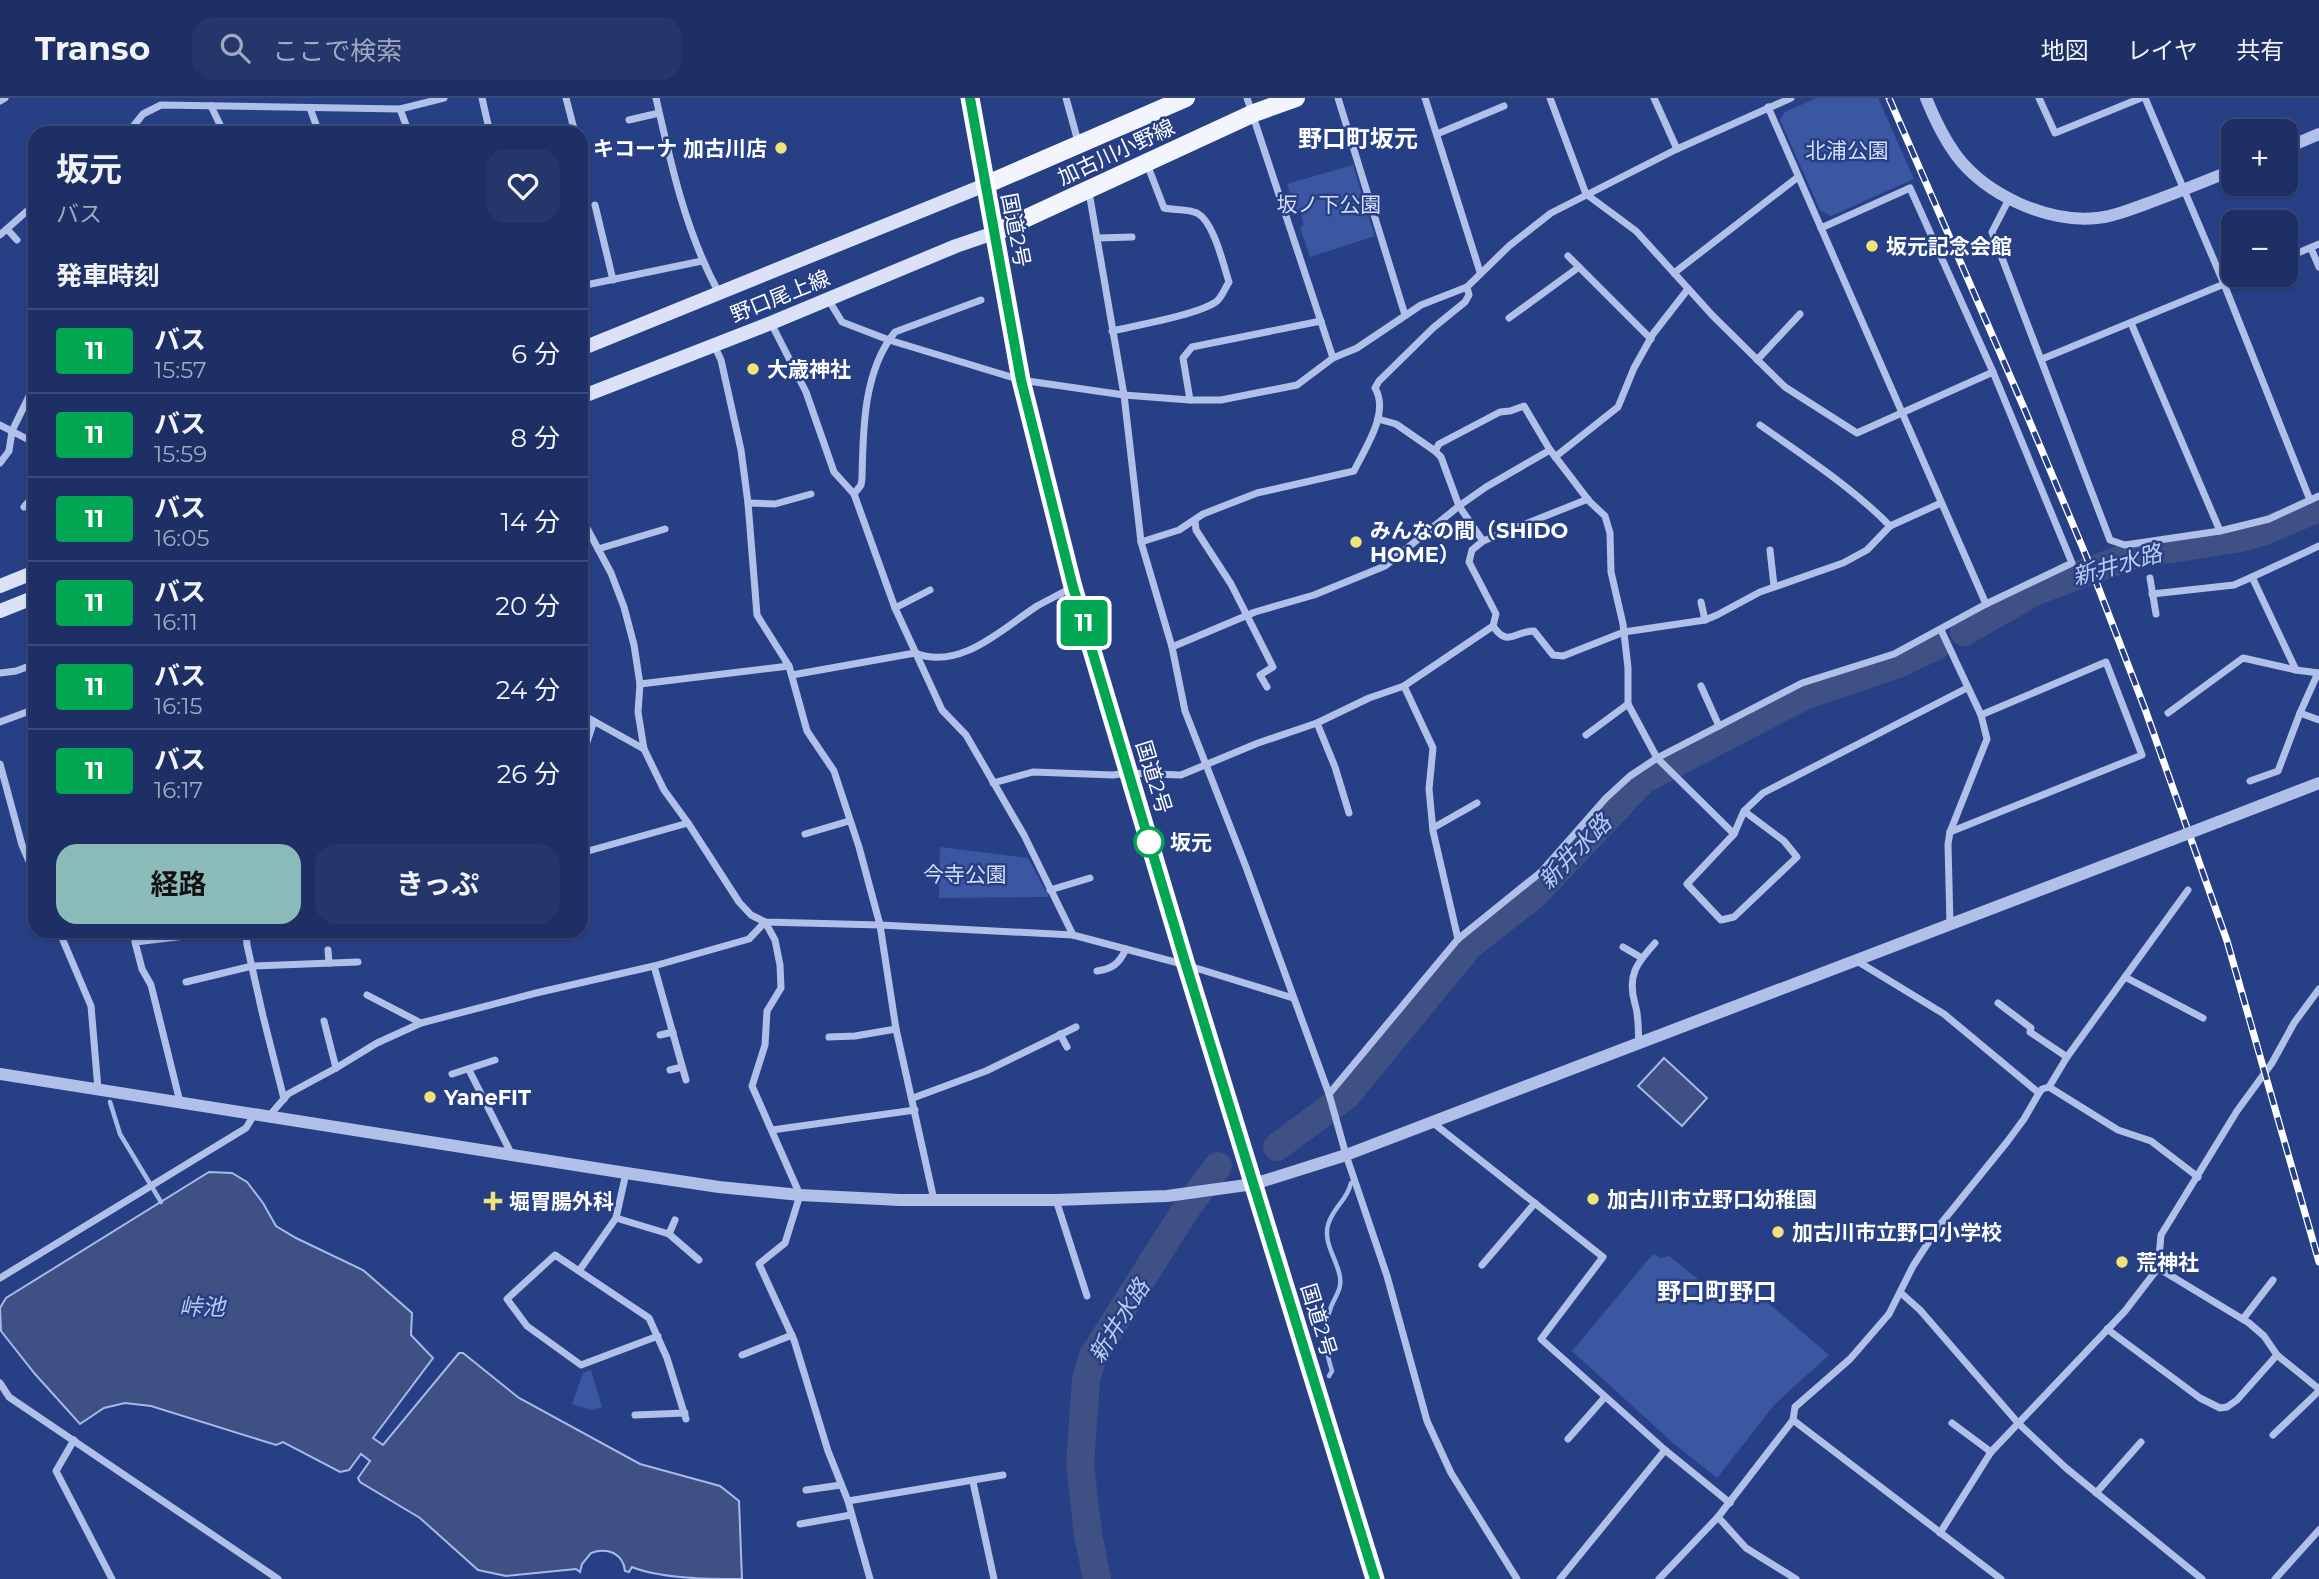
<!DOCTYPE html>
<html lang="ja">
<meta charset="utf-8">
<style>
body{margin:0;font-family:Montserrat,"Noto Sans JP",sans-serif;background:#25376a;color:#f1f3f6;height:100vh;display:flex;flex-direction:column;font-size:26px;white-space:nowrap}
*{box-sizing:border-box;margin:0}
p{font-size:23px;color:#a0a9bf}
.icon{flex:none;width:38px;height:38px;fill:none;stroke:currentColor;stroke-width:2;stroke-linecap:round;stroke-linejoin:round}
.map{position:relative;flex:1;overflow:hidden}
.details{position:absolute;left:28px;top:28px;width:560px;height:812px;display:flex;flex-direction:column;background:#1d2f64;border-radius:21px;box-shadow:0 2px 5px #0004,0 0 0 2px #3b4a78}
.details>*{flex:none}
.badge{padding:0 14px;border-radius:5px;font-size:24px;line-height:46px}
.controls{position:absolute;left:2221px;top:21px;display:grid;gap:14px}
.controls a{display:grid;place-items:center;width:77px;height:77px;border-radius:14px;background:#1d2f64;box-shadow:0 2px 5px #0004,0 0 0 2px #3b4a78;font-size:35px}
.map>.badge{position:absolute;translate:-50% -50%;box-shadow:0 0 0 4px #fff}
h2{padding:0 28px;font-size:26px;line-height:63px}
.round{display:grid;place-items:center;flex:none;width:74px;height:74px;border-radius:21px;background:#25376a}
.summary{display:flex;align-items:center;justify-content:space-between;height:119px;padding:0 28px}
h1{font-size:33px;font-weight:700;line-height:52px}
.cta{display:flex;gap:14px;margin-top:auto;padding:14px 28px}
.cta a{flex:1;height:80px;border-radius:21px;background:#8bbbb9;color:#111;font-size:28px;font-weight:700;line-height:80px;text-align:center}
.cta a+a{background:#25376a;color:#f1f3f6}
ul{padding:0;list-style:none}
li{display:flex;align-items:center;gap:21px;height:84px;padding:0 28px;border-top:2px solid #3b4a78}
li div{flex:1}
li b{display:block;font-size:26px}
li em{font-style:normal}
li .badge{min-width:77px;font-weight:700;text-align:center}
header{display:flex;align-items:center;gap:42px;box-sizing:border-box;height:98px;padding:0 35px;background:#1d2f64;border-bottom:2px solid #3b4a78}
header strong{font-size:33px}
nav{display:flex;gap:38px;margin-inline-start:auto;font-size:24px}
.search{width:490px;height:63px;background:#25376a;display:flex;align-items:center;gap:18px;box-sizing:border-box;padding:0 24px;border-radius:21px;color:#a0a9bf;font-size:26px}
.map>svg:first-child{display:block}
.green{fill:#3b57a2}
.water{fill:#3f5184;stroke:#a6b9e8;stroke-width:2}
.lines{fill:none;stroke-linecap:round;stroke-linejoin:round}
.stream{stroke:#a6b9e8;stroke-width:4.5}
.river{stroke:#3f5184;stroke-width:28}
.minor{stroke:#b1c0e8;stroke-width:7}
.tertiary{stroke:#b1c0e8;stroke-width:12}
.secondary{stroke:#dbe2f7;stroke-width:14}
.primary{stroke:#f3f5fe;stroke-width:18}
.trunk{stroke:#f9fafe;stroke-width:19}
.rail-casing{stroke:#fff;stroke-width:7}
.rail{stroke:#273f85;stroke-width:4.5;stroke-dasharray:13;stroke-linecap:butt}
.tertiary-bridge{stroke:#b1c0e8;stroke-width:12}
.line-casing{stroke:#fff;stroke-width:16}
.line{stroke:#00a651;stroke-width:10}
.poi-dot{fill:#f0e377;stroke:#273f85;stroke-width:2.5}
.stop-dot{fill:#fff;stroke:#00a651;stroke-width:3.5}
.labels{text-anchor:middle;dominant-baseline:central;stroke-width:5;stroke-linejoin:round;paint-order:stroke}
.poi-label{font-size:21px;font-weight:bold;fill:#fff;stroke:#273f85;text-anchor:start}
.park-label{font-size:21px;fill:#d5def6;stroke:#273f85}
.street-label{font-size:21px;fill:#fff;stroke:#273f85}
.stop-label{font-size:21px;font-weight:bold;fill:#fff;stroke:#273f85;text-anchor:start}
.water-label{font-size:23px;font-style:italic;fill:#bdcbef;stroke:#273f85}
.quarter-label{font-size:24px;font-weight:bold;fill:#fff;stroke:#273f85}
</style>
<header>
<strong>Transo</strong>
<div class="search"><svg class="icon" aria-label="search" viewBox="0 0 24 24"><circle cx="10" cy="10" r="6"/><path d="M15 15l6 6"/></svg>ここで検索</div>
<nav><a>地図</a><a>レイヤ</a><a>共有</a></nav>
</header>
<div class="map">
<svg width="2319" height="1481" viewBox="0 0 2319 1481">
<rect width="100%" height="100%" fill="#273f85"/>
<!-- green -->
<g class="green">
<path d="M 1816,0 L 1878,0 L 1914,81 L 1831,118 L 1820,112 L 1780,22 L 1785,14 Z"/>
<path d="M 1353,67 L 1362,97 L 1359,99 L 1363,111 L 1366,111 L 1375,138 L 1310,159 L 1300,129 L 1304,127 L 1300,114 L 1296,115 L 1287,86 Z"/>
<path d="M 940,749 L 1028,760 L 1049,799 L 939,800 Z"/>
<path d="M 1653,1156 L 1661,1160 L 1669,1158 L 1725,1203 L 1742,1183 L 1829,1257 L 1775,1306 L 1717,1380 L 1673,1345 L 1572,1253 Z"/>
<path d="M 591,1272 L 602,1309 L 592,1312 L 572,1306 L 583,1275 Z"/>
</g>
<!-- water -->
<g class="water">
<path d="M 1664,960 L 1707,1000 L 1682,1028 L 1638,988 Z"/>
<path d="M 209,1074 L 232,1075 L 247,1084 L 263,1105 L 276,1128 L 296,1140 L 363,1172 L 412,1215 L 411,1237 L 433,1260 L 373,1340 L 383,1347 L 459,1255 L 463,1255 L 519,1300 L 640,1366 L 720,1388 L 739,1403 L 742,1481 C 709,1481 662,1481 632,1469 L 629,1474 L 625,1473 C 623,1455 607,1449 591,1455 L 582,1466 L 580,1474 L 576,1471 L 506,1478 L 478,1472 L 420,1420 L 360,1384 L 358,1380 L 370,1363 L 361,1356 L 349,1372 L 340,1374 L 283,1344 L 276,1347 L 151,1308 L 125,1305 L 104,1310 L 80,1326 L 35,1276 L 1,1233 L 0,1210 L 6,1200 Z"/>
</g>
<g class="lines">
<!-- stream -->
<g class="stream">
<path d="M 110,1004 L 120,1036 L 161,1104"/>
<path d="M 1329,1278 L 1332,1273 C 1325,1252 1323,1230 1331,1209 C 1335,1198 1342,1192 1340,1179 C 1337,1161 1323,1145 1328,1127 C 1333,1109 1347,1103 1351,1085"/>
</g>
<!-- river -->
<g class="river">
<path d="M 1964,534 L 2036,493 L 2133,457 L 2241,440 L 2262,434 L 2319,410"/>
<path d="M 1277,1049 L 1346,998 L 1469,848 L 1533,798 L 1643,682 L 1804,598 L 1898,566 L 1936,548"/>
<path d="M 1097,1481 L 1088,1436 L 1080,1367 L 1086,1282 L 1093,1258 L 1188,1108 L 1218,1068"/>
</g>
<!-- minor -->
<g class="minor">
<path d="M 482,0 L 490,35"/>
<path d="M 566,0 L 575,35"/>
<path d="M 656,0 C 671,67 686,135 719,195"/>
<path d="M 1066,0 L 1079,47"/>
<path d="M 1247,0 L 1333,260"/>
<path d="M 1338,0 L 1405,217"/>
<path d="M 1425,0 L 1480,174"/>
<path d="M 1550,0 L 1586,96 L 1636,133 L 1713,218 L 1785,289 L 1857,335 L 1993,274"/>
<path d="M 1654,0 L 1677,51"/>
<path d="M 2039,0 L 2055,35 L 2141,0"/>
<path d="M 2145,0 L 2224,186 L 2310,402"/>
<path d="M 0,3 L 5,0"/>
<path d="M 211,8 L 224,35"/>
<path d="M 1768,9 L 1986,506"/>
<path d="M 310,10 L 319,35"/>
<path d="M 400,11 L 409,35"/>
<path d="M 629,22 L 659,15"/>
<path d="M 128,35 L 143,16 L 161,7 L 400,11 L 444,0"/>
<path d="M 1437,36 L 1504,8"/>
<path d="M 1089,94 L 1124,297 L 1141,444 L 1172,549 L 1185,613 L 1246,769 L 1329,996 L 1346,1057 L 1387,1178 L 1427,1323 L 1451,1375 L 1517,1481"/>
<path d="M 2009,101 L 1992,134 L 2110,442 L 2125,447 L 2220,433 L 2269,421 L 2319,398"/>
<path d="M 595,107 L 613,182"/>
<path d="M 7,131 L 17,142"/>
<path d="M 0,137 L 35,106"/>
<path d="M 1097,140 L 1132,139"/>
<path d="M 2311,150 L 2319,169"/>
<path d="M 1568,158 L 1651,241"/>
<path d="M 2286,160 L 2319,146"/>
<path d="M 1674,175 L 1798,79"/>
<path d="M 581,188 L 702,163"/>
<path d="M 828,201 L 842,224 L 889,242 L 1021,282 L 1124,297 L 1190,302 L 1221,302 L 1297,287 L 1333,260 L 1357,250 L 1421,207 L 1467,189 L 1509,148 L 1551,115 L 1677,51 L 1791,0"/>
<path d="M 1509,220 L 1579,169"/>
<path d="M 771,225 L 806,294 L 834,374 L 854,396 L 895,510 L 942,612 L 966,637 L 1024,737 L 1073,837"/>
<path d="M 2131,225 L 2220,433"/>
<path d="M 1112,233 C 1135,228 1201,216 1217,203 C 1222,199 1225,190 1229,184 C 1223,166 1214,124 1197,115 C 1189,111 1174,112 1164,110 L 1147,66"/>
<path d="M 714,247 L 721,262 L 741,352 L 748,405 L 757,517 L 789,568 L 807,633 L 834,673 L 859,749 L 880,827 L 896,931 L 934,1102"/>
<path d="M 2042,261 L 2246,177"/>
<path d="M 1757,262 L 1800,216"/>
<path d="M 1190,302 L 1183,260 L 1192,249 L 1321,223"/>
<path d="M 1378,321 L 1396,326 L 1435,353 L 1441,359 L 1459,408 L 1483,443 L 1472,452 L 1469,464 L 1496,516 L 1493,528 L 1404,588 L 1433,650 L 1429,691 L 1433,733 L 1458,841"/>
<path d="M 0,327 L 35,345"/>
<path d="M 1760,327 C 1805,359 1852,389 1890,428"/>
<path d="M 1435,353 L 1439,346 L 1500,314 L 1510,313 L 1524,308 L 1550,352 L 1589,403 L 1605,418 L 1610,435 L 1611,474 L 1623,526 L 1628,570 L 1628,606 L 1657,660 L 1734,736"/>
<path d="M 1555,359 L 1618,309 L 1634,270 L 1653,236 L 1688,191"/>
<path d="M 0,365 L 9,353 L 12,333 L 35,286"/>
<path d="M 854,396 L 861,387 L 862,381 C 863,333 863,273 895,234 L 981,202"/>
<path d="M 748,405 L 775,406 L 811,396"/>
<path d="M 24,409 L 35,396"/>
<path d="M 581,419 L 611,475 L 624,509 L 634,547 L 640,586 L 638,614 L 644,651 L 664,692 L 688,725 L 739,804 L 751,817 L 765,824 L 880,827 L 1073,837 L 1186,867 L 1293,900"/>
<path d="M 1195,423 L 1196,432 L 1231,486 L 1273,569 L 1260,577 L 1267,589"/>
<path d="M 1483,443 L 1588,401"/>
<path d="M 1141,444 L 1179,432 L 1203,416 L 1257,395 L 1354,373 C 1365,350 1390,315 1375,290 L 1379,283 L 1433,230 L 1465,204 L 1469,197 L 1467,189"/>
<path d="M 2319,448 L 2252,479 L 2296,572 L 2319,575"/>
<path d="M 598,451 L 665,431"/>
<path d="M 1770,452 L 1774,488"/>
<path d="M 2150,480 L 2156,516"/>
<path d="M 2152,496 L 2234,487 L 2252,479"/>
<path d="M 1701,504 L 1705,522"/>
<path d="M 895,510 L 930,492"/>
<path d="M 1493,528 C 1508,550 1514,533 1534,533 L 1553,557 L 1563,558 L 1624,534 L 1705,522 L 1717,517 L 1760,494 L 1843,465 L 1867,452 L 1890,428 L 1941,405"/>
<path d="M 1941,532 L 1981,617 L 1987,641 L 1950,734 L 1948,746 L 1950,826"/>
<path d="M 1172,549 L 1255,514 L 1314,497 L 1385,468 L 1459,408 L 1486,389 L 1550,352"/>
<path d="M 0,575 L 16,573 L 35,566"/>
<path d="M 792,577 L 915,555 C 960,573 1002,531 1037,508 C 1048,502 1060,496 1071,490"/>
<path d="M 640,586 L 789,568"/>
<path d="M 1701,588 L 1719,628"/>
<path d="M 2168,615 L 2243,560 L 2296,572"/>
<path d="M 2300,615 L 2319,622"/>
<path d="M 581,616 L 644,651"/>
<path d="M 0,624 L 35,611"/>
<path d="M 1317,625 L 1335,669 L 1349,715"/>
<path d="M 1586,637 L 1628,606"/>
<path d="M 581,662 L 594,623"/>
<path d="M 0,666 L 22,747 L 35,777"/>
<path d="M 2250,683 L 2278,673 L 2300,615 L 2318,575"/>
<path d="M 993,685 L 1033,674 L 1113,677 L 1128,675 L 1181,677 L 1258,645 L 1317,625 L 1369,600 L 1404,588"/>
<path d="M 1744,713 L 1784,743 L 1797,759 L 1734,819 L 1721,822 L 1687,786 L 1734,736 L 1744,713 L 1763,695 L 1967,590"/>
<path d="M 1433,730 L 1477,705"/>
<path d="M 1950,734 L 2142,657 L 2106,564 L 1981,617"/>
<path d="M 805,736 L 849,723"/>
<path d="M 581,755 L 688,725"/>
<path d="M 1050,792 L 1090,780"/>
<path d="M 59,833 L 91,908 L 98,991"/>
<path d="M 246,833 L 247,847 L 263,918 L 284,1001"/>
<path d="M 1623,849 L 1642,860"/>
<path d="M 328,852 L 329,865"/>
<path d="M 1857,863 L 1944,916 L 2039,995"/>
<path d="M 654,868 L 686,982"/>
<path d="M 1097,873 C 1112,871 1119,866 1126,851"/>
<path d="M 2125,879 L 2203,920"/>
<path d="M 186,884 L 252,868 L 358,864"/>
<path d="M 367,897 L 421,925"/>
<path d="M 1998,905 L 2031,930 L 2030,934 L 2067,959"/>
<path d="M 324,923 L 336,970"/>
<path d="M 1060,936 L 1067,949"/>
<path d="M 660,937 L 673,934"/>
<path d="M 829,939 L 855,938 L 896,931"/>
<path d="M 1639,946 C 1638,933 1639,918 1635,906 C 1627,878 1636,866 1655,845"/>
<path d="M 469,972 L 512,1057"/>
<path d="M 670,972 L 682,969"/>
<path d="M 452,976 L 495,962"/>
<path d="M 2049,989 L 2118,1032 L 2151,1043 L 2198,1079"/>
<path d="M 1329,996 L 1458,841 L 1541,774 L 1606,700 L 1630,678 L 1657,660 L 1802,585 L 1894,556 L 1986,506 L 2072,465 L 1993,274 L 1910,90 L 1821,130"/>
<path d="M 913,1000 L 986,973 L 1076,929"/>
<path d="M 180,1004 L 151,887 L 142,871 L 135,844 L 227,833"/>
<path d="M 270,1017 L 288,996 L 336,970 L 377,945 L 421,925 L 536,895 L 654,868 L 749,841 L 765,824 L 775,842 L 780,867 L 781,890 L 767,913 L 765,947 L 752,988 L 800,1097 L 785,1145 L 759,1166 L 794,1242 L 828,1353 L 848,1403 L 870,1481"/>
<path d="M 1432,1024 L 1603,1159 L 1541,1241 L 1665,1352 L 1730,1405"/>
<path d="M 772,1032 L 915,1012"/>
<path d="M 1056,1102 L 1087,1198"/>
<path d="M 616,1120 L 669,1136 L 699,1162"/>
<path d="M 669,1136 L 675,1122"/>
<path d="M 1482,1167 L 1535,1105"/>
<path d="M 2158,1170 L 2249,1225 L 2264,1238 L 2277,1257 L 2319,1291"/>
<path d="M 579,1173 L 616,1120 L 626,1075"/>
<path d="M 0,1180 L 246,1030 L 255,1015"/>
<path d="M 1901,1195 L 1920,1212 L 2019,1326 L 2066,1370 L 2202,1481"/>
<path d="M 2243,1221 L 2273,1182"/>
<path d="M 2107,1231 L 2200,1300 L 2220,1310 L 2227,1309 L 2237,1302 L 2277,1257"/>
<path d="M 658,1238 L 581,1267 L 527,1228 L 507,1201 L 555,1157 L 649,1220 L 667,1260 L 686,1321"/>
<path d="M 742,1257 L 792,1237"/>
<path d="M 0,1285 L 9,1299 L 278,1481"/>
<path d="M 635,1317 L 685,1315"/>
<path d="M 1793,1322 L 2001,1481"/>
<path d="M 1952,1325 L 1991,1354"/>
<path d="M 2273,1337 L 2319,1293"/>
<path d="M 1568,1341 L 1605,1299"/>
<path d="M 74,1342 L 56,1373 L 112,1481"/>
<path d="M 973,1384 L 994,1481"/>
<path d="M 806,1392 L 841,1387"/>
<path d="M 2096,1395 L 2141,1344"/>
<path d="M 848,1403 L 1003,1377"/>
<path d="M 1718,1419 L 1746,1450 L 1796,1481"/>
<path d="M 800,1426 L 851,1417"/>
<path d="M 1940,1435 L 1991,1354 L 2125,1213 L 2158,1170 L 2161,1137 L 2237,1013 L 2272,965 L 2294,925 L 2319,891"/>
<path d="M 1560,1481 L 1665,1352"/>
<path d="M 1659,1481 L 1718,1419 L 1793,1322 L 1795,1309 L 1850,1261 L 1889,1216 L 1913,1168 L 1939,1128 L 2007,1044 L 2024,1021 L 2039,995 L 2042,991 L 2049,989 L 2067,959 L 2188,792"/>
<path d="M 2275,1481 L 2319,1432"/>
</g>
<!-- tertiary -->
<g class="tertiary">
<path d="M 1926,0 C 1934,20 1943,39 1956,57 C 1986,97 2047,125 2097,120 C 2113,119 2129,112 2143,107 C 2174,96 2203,84 2233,72"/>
<path d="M 2286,50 L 2319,36"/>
<path d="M 2218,724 L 2319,685"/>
<path d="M 0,976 L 626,1075 L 719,1089 L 800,1097 L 900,1102 L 1056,1102 L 1167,1098 L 1254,1086 L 1346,1057 L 2171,742"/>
</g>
<!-- secondary -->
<g class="secondary">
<path d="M 581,251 L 985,87"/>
<path d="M 581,299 L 771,225 L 956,148 L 994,135"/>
<path d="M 0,488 L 35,474"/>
<path d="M 0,513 L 35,499"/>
</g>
<!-- primary -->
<g class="primary">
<path d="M 985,87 L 1186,0"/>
<path d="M 994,135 L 1254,15 L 1296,0"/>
</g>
<!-- trunk -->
<path class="trunk" d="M 970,0 L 1021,282 L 1073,489 L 1186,867 L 1375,1481"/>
<defs>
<path id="rail" d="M 1889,0 L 2024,310 L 2087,460 L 2145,611 L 2227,843 L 2319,1164"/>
</defs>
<!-- rail casing -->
<use href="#rail" class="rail-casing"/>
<!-- rail -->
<use href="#rail" class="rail"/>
<!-- tertiary-bridge -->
<path class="tertiary-bridge" d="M 2171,742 L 2218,724"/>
</g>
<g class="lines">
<defs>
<path id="line" d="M 970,0 L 1021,282 L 1073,489 L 1186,867 L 1375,1481"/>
</defs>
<!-- line casing -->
<use href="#line" class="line-casing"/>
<!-- line -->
<use href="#line" class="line"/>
</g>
<!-- markers -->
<g class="poi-dot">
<circle cx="781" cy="50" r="7"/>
<circle cx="1872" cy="148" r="7"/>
<circle cx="753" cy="271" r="7"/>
<circle cx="1356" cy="444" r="7"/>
<circle cx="430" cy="999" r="7"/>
<circle cx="1593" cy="1101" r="7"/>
<path d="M489.5 1092.5h7v7h7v7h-7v7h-7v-7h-7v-7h7z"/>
<circle cx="1778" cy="1134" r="7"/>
<circle cx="2122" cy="1164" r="7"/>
</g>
<circle class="stop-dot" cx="1149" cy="744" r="14"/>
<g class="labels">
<!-- poi labels -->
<g class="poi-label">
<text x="767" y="50" text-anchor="end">キコーナ 加古川店</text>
<text x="1886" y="148">坂元記念会館</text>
<text x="767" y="271">大歳神社</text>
<text x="1370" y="432">みんなの間（SHIDO<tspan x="1370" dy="24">HOME）</tspan></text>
<text x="444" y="999">YaneFIT</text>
<text x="1607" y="1101">加古川市立野口幼稚園</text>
<text x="509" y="1103">堀胃腸外科</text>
<text x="1792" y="1134">加古川市立野口小学校</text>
<text x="2136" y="1164">荒神社</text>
</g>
<!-- park labels -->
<g class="park-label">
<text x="1847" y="52">北浦公園</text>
<text x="1329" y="106">坂ノ下公園</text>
<text x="965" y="776">今寺公園</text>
</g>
<!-- street labels -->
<g class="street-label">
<text transform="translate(1116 54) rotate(-25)">加古川小野線</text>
<text transform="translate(1016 132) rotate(79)">国道2号</text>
<text transform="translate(780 198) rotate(-22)">野口尾上線</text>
<text transform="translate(1154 679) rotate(73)">国道2号</text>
<text transform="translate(1319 1222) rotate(73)">国道2号</text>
</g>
<!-- stop labels -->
<g class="stop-label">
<text x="1170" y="744">坂元</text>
</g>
<!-- water labels -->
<g class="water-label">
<text transform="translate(2117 467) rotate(-16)">新井水路</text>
<text transform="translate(1575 754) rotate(-46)">新井水路</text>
<text x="202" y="1209">峠池</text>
<text transform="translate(1119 1223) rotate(-58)">新井水路</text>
</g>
<!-- quarter labels -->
<g class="quarter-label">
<text x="1358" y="40">野口町坂元</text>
<text x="1717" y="1193">野口町野口</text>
</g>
</g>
</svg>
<div class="controls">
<a>+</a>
<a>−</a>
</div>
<b class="badge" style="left:1084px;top:525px;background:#00a651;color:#fff">11</b>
<section class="details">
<div class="summary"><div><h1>坂元</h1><p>バス</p></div><a class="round"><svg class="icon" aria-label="heart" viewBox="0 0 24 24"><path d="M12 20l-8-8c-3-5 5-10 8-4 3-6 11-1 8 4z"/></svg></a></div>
<h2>発車時刻</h2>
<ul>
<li><span class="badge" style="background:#00a651;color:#fff">11</span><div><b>バス</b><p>15:57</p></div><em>6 分</em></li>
<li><span class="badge" style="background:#00a651;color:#fff">11</span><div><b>バス</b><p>15:59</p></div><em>8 分</em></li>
<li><span class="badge" style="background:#00a651;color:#fff">11</span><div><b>バス</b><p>16:05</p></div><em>14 分</em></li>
<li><span class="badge" style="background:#00a651;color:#fff">11</span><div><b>バス</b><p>16:11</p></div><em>20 分</em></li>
<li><span class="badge" style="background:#00a651;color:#fff">11</span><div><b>バス</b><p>16:15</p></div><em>24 分</em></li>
<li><span class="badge" style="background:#00a651;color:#fff">11</span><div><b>バス</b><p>16:17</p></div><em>26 分</em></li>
</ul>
<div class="cta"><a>経路</a><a>きっぷ</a></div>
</section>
</div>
